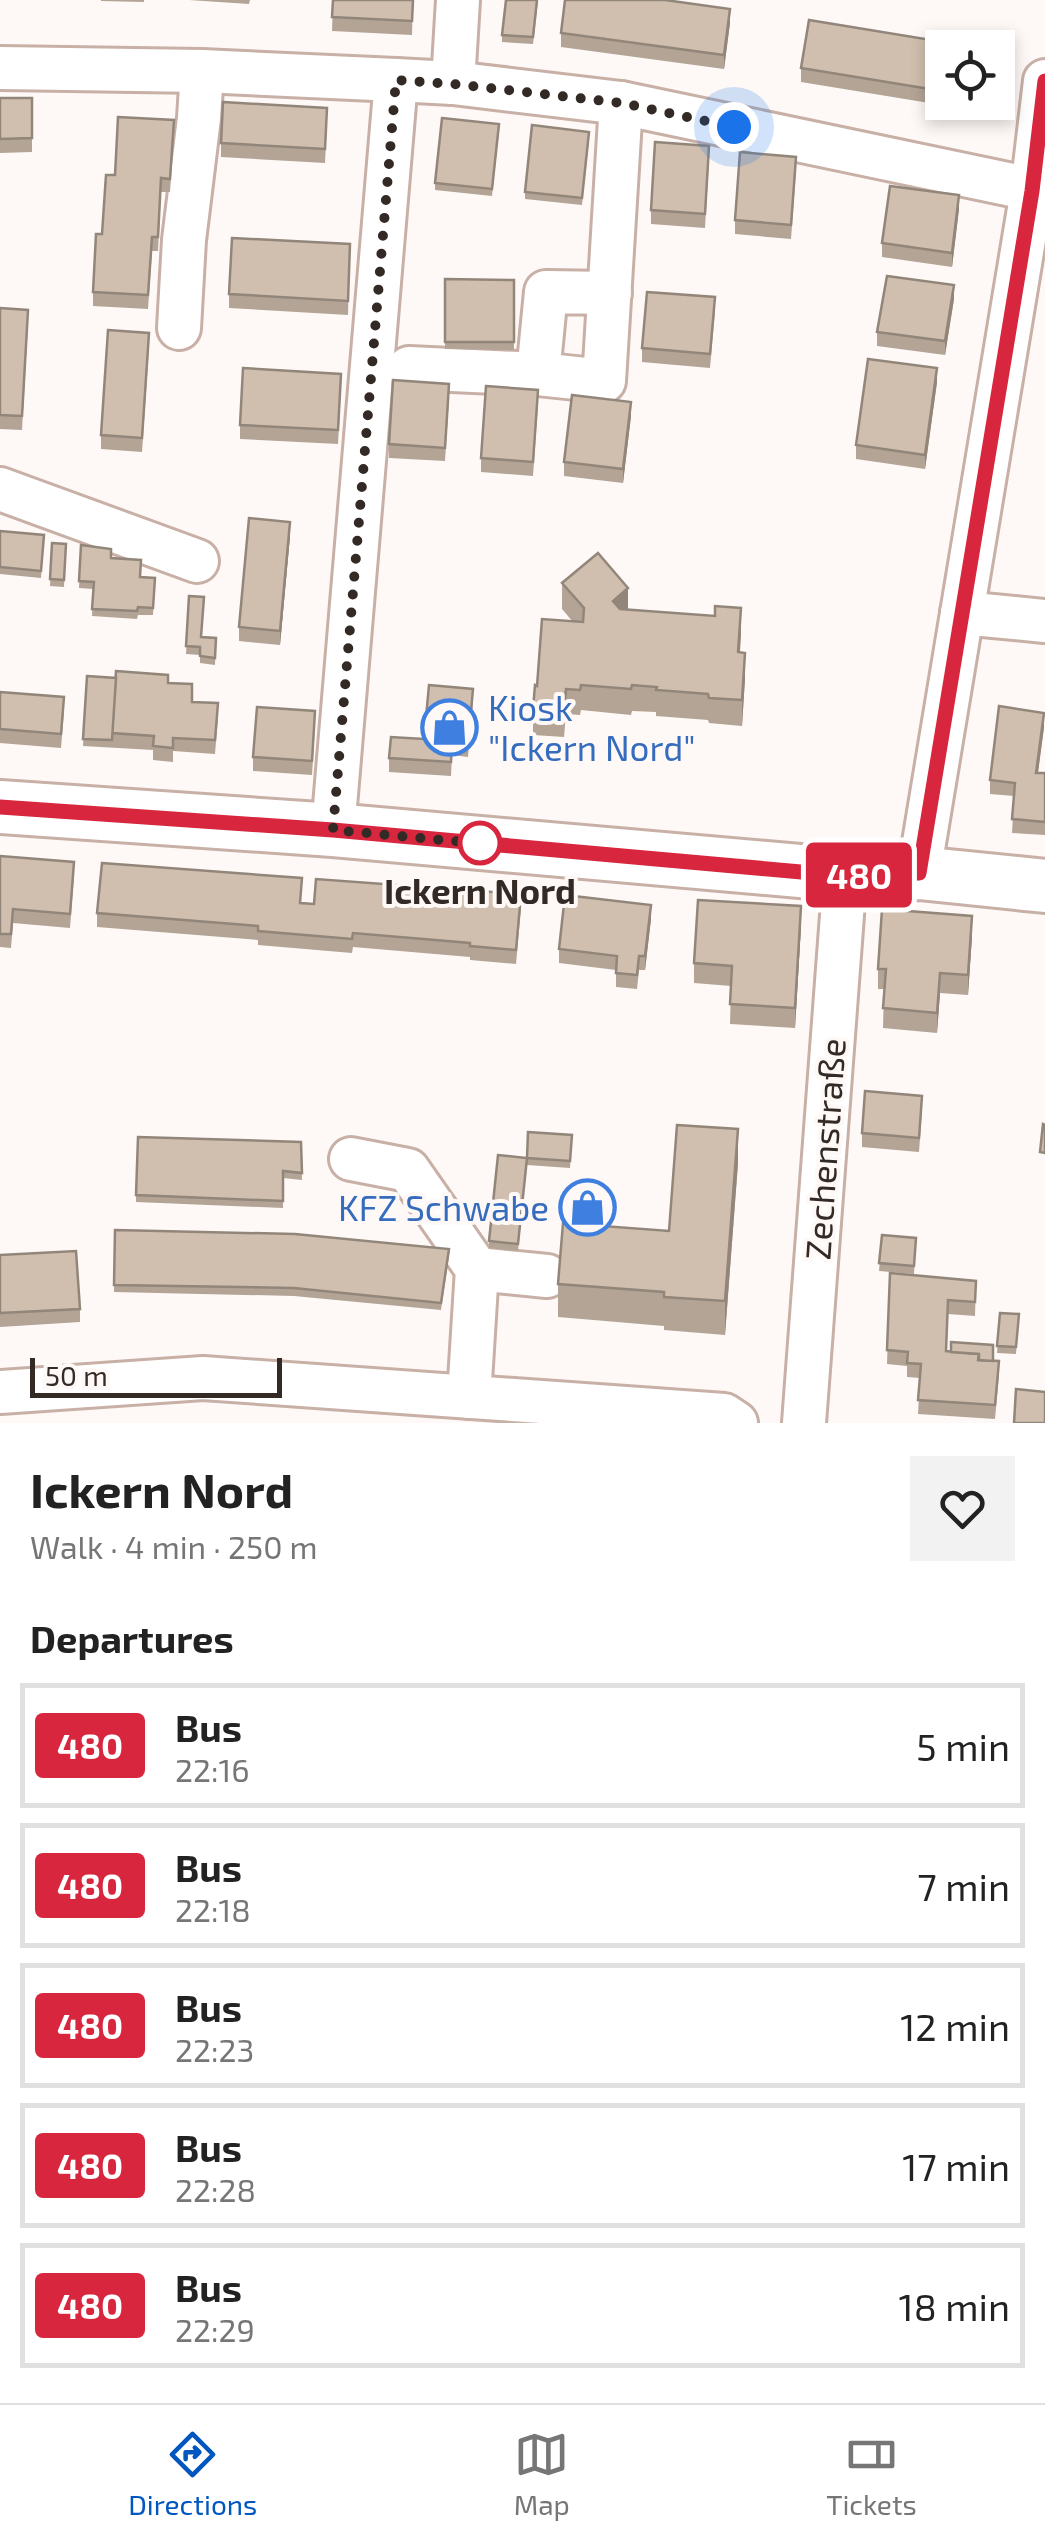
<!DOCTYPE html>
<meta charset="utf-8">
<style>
body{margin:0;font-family:"Exo 2",sans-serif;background:#f2f2f2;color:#222;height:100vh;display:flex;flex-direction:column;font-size:38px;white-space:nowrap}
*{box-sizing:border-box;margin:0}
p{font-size:32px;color:#767676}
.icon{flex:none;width:55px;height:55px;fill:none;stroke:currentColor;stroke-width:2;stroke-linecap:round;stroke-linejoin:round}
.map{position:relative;height:1423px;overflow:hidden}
.sheet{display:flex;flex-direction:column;background:#fff;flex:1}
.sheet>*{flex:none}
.badge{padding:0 20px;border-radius:8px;font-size:35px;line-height:65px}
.controls{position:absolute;left:925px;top:30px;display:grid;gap:20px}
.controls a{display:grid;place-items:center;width:90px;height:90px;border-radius:0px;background:#fff;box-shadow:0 5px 15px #0003;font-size:50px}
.scale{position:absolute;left:30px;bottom:25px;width:252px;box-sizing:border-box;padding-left:10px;border:5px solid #332a26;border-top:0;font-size:28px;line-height:35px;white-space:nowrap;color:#332a26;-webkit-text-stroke:8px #fef9f7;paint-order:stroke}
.you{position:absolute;width:50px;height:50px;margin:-25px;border:8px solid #fff;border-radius:50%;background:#1a73e8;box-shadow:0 0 0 15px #1a73e833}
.map>.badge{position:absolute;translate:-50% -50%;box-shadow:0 0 0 5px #fff}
h2{padding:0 30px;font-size:38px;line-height:90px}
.round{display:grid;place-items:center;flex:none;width:105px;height:105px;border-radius:0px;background:#f2f2f2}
.head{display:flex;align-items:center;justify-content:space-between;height:170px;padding:0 30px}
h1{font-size:48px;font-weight:700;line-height:75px}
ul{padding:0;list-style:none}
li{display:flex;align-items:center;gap:30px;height:125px;margin:0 20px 15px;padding:0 10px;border:5px solid #e0e0e0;border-radius:0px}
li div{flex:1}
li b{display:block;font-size:38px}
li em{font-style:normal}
li .badge{min-width:110px;font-weight:700;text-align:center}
.tabs{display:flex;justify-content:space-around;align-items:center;height:140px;border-top:2px solid #e0e0e0;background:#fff;font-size:28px;color:#767676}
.tabs a{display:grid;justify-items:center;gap:5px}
.tabs .selected{color:#0156bf}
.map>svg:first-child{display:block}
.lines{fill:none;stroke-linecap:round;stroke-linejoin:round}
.minor-casing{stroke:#c8b0a6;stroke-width:48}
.major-casing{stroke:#c8b0a6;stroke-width:58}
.minor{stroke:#fff;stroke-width:42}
.major{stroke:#fff;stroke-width:52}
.wall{fill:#b3a496}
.shaded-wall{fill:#92867a}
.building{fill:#d0bfae;stroke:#92867a;stroke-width:2.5}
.line-casing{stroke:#fff;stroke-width:22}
.line{stroke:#d7263d;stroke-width:15}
.walk{stroke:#332a26;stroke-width:10;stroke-dasharray:0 18}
.stop-dot{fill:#fff;stroke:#d7263d;stroke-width:5}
.labels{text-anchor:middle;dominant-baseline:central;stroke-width:8;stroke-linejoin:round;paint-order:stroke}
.shop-label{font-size:35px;fill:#366cbe;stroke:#fef9f7;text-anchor:start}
.stop-label{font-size:35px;font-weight:bold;fill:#332a26;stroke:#fef9f7}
.street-label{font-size:35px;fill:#332a26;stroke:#fef9f7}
</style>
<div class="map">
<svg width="1045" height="1423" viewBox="0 0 1045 1423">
<rect width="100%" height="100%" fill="#fef9f7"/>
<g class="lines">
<defs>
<g id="minor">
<path d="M 0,68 L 202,71 L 396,80 L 453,83 L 621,103 L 1045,192"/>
<path d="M 453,83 L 458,0"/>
<path d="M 179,328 L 184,240 L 199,118 L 202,71"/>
<path d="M 409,368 L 538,374 L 604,381 L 621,103"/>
<path d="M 538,374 L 546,292 L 610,293"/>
<path d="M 0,489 L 197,561"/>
<path d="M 962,613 L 1045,621"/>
<path d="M 333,830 L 396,80"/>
<path d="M 919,873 L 1032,191 L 1045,81"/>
<path d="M 351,1159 L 408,1170 L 477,1269 L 469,1397"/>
<path d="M 477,1269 L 547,1276"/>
<path d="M 0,1392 L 203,1378 L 724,1415 L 736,1423"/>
<path d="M 804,1423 L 845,875"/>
</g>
<path id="major" d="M 0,807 L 333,830 L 845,875 L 919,873 L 1045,886"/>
</defs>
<!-- minor casing -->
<use href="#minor" class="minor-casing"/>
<!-- major casing -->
<use href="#major" class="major-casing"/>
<!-- minor -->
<use href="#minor" class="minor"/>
<!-- major -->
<use href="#major" class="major"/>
</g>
<!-- wall -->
<g class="wall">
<path d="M 101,0 L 144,0 L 144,2 L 101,1 Z"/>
<path d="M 189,0 L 250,0 L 249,4 Z"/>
<path d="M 333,0 L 413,0 L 412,35 L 332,31 Z"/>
<path d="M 538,0 L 533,44 L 502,42 L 502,35 Z"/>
<path d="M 730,23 L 724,69 L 561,47 L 561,33 Z"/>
<path d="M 942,48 L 942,102 L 967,102 L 966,109 L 801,82 L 801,68 Z"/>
<path d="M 0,98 L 32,98 L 32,152 L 0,153 Z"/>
<path d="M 327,122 L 325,163 L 221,157 L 221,143 Z"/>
<path d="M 499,131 L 492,196 L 435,190 L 435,183 Z"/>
<path d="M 174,134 L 170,192 L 161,192 L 158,251 L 152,251 L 148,309 L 93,306 L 93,292 L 102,234 L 115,175 Z"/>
<path d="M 589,139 L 582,205 L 525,199 L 525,192 Z"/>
<path d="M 709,160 L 705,228 L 651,224 L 651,210 Z"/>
<path d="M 796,171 L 791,239 L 735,234 L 735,220 Z"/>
<path d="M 959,209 L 952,267 L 882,257 L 882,243 Z"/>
<path d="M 350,244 L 348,315 L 229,308 L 229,294 Z"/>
<path d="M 445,279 L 514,280 L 514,350 L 445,349 Z"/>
<path d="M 954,299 L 945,355 L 877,346 L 877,332 Z"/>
<path d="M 0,308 L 28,324 L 22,430 L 0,429 Z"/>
<path d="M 715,311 L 710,368 L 642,362 L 642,348 Z"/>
<path d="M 149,347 L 142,452 L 101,449 L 101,435 Z"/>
<path d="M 937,382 L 925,469 L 856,459 L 856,445 Z"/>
<path d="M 341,388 L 338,444 L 240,439 L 240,425 Z"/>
<path d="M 449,398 L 445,461 L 389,458 L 389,444 Z"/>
<path d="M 538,404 L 533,476 L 481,472 L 481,458 Z"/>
<path d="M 631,416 L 623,483 L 564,476 L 564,462 Z"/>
<path d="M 0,531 L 44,535 L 41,578 L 0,574 Z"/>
<path d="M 290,536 L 280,645 L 239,641 L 239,627 Z"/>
<path d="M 52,543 L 66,544 L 64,587 L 50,586 Z"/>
<path d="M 81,545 L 111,558 L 140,577 L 155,578 L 153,615 L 138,615 L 137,619 L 92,616 L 93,589 L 79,588 Z"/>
<path d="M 562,583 L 628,610 L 741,633 L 740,652 L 745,678 L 742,726 L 709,723 L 708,720 L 656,716 L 656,712 L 632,711 L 631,715 L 581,710 L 580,715 L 566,714 L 564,737 L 533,735 L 533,709 L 537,686 L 573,622 L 562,609 Z"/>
<path d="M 189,596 L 202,637 L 216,638 L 215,665 L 200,663 L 200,655 L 186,654 Z"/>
<path d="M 87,676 L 168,683 L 192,702 L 218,717 L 215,754 L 173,751 L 173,762 L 153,760 L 153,750 L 83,746 Z"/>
<path d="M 0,692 L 64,711 L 61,748 L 0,743 Z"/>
<path d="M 473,702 L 468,757 L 452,755 L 451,776 L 389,772 L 389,758 L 424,739 Z"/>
<path d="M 315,725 L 312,775 L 253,771 L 253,757 Z"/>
<path d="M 1044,727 L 1038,773 L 1045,773 L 1045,835 L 1012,833 L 1014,796 L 990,794 L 990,780 Z"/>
<path d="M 0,856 L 74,876 L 70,928 L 13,923 L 11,948 L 0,947 Z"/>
<path d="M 301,903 L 521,908 L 516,964 L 470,960 L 470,957 L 353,947 L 352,953 L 258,945 L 258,940 L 97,927 L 97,913 Z"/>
<path d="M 651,919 L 645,970 L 639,970 L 637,989 L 616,987 L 616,970 L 559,963 L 559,949 Z"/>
<path d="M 801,926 L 795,1028 L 730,1024 L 731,986 L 694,983 L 694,963 Z"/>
<path d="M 972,936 L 968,995 L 940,993 L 937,1033 L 883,1028 L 884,989 L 878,989 L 878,969 Z"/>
<path d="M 922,1110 L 919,1152 L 862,1147 L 862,1133 Z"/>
<path d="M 528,1132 L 572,1135 L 570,1168 L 527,1165 Z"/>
<path d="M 301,1142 L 302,1180 L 283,1178 L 283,1208 L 136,1202 L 136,1195 Z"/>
<path d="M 738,1163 L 725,1335 L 664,1330 L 664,1326 L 558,1317 L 558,1284 L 669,1231 Z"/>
<path d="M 527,1165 L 518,1251 L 489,1248 L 489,1241 Z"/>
<path d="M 115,1230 L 449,1256 L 441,1310 L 294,1296 L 114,1292 Z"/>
<path d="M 882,1235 L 916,1238 L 914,1274 L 879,1271 Z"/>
<path d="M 0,1255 L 80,1309 L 80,1322 L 0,1327 Z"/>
<path d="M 890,1273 L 976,1281 L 975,1316 L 948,1314 L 946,1352 L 993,1361 L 999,1375 L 995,1419 L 918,1414 L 920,1378 L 907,1377 L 907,1366 L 887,1364 Z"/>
<path d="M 1000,1313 L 1019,1314 L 1016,1354 L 997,1353 Z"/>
</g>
<!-- shaded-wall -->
<g class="shaded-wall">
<path d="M 730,9 L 730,23 L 724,69 L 724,55 Z"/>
<path d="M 959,195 L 959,209 L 952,267 L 952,253 Z"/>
<path d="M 954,285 L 954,299 L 945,355 L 945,341 Z"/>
<path d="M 937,368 L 937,382 L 925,469 L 925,455 Z"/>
<path d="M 631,402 L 631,416 L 623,483 L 623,469 Z"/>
<path d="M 290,522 L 290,536 L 280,645 L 280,631 Z"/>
<path d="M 628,588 L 628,614 L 613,627 L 613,601 Z"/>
<path d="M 741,608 L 741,633 L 738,677 L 738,652 Z"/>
<path d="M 745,653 L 745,678 L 742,726 L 742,700 Z"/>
<path d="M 1044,713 L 1044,727 L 1036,787 L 1036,773 Z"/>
<path d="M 651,905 L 651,919 L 645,970 L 645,956 Z"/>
<path d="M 801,906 L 801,926 L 795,1028 L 795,1008 Z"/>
<path d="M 972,916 L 972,936 L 968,995 L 968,975 Z"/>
<path d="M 940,973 L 940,993 L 937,1033 L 937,1013 Z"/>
<path d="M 738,1129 L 738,1163 L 725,1335 L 725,1301 Z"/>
</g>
<!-- building -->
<g class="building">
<path d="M 333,0 L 413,0 L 412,21 L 332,17 Z"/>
<path d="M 506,0 L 537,0 L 533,37 L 502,35 Z"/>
<path d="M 565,0 L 665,0 L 730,9 L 724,55 L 561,33 Z"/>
<path d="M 809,20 L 974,47 L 974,48 L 942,48 L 942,91 L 801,68 Z"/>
<path d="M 0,98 L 32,98 L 32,138 L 0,139 Z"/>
<path d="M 223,102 L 327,108 L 325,149 L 221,143 Z"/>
<path d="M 118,117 L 174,120 L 170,179 L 161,178 L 158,237 L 152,237 L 148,295 L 93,292 L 96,234 L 102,234 L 106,175 L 115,175 Z"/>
<path d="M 442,118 L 499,124 L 492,189 L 435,183 Z"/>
<path d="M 532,125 L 589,132 L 582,198 L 525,192 Z"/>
<path d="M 655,142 L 709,146 L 705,214 L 651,210 Z"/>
<path d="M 740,152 L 796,157 L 791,225 L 735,220 Z"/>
<path d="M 890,186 L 959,195 L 952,253 L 882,243 Z"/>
<path d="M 232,238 L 350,244 L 348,301 L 229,294 Z"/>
<path d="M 887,276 L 954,285 L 945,341 L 877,332 Z"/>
<path d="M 445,279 L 514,280 L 514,342 L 445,342 Z"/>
<path d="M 647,292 L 715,297 L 710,354 L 642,348 Z"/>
<path d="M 0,308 L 28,310 L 22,416 L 0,415 Z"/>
<path d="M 108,330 L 149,333 L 142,438 L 101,435 Z"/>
<path d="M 868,359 L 937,368 L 925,455 L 856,445 Z"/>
<path d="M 243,368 L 341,374 L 338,430 L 240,425 Z"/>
<path d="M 393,380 L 449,384 L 445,448 L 389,444 Z"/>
<path d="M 486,386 L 538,390 L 533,462 L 481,458 Z"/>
<path d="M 572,395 L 631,402 L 623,469 L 564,462 Z"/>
<path d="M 249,518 L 290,522 L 280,631 L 239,627 Z"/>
<path d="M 0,531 L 44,535 L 41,571 L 0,567 Z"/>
<path d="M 52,543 L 66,544 L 64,580 L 50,579 Z"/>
<path d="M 81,545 L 111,549 L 111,558 L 141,560 L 140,577 L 155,578 L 153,608 L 138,607 L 137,611 L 92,609 L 94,582 L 79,581 Z"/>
<path d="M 598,553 L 628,588 L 613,601 L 620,609 L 715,616 L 715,606 L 741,608 L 738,652 L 745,653 L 742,700 L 709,698 L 708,694 L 656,690 L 657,687 L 632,685 L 631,689 L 581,685 L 580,690 L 566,689 L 564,712 L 533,709 L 535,685 L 537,686 L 542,619 L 583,622 L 584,608 L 562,583 Z"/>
<path d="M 189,596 L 204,597 L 201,637 L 216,638 L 215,658 L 200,656 L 200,647 L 186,646 Z"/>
<path d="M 116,671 L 168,675 L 168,683 L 192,684 L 192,702 L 218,703 L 215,740 L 173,738 L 173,748 L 153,746 L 154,736 L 112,733 Z"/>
<path d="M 87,676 L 116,678 L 112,740 L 83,739 Z"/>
<path d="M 429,685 L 473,689 L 468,743 L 452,741 L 451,762 L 389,758 L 391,737 L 424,739 Z"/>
<path d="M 0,692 L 64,697 L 61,734 L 0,729 Z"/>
<path d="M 999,706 L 1044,713 L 1036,773 L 1045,773 L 1045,822 L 1012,819 L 1015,783 L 990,780 Z"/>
<path d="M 257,707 L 315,711 L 312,761 L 253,757 Z"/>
<path d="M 0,856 L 74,862 L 70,914 L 13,909 L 11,934 L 0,934 Z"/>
<path d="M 102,863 L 302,878 L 300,903 L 314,904 L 316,879 L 521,894 L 516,950 L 470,946 L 470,943 L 353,933 L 352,939 L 258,931 L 258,926 L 97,913 Z"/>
<path d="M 565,895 L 651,905 L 645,956 L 639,956 L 637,975 L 616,973 L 617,956 L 559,949 Z"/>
<path d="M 698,900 L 801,906 L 795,1008 L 730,1004 L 732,966 L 694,963 Z"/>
<path d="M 882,909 L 972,916 L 968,975 L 940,973 L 937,1013 L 883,1008 L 886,969 L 878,969 Z"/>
<path d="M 865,1091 L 922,1096 L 919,1138 L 862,1133 Z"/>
<path d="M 1043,1124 L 1045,1125 L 1045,1153 L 1040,1152 Z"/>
<path d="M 677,1125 L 738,1129 L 725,1301 L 664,1297 L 664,1292 L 558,1284 L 563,1223 L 669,1231 Z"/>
<path d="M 528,1132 L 572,1135 L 570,1161 L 527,1158 Z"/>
<path d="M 138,1137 L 301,1142 L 302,1173 L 283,1171 L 283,1201 L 136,1195 Z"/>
<path d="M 498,1155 L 527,1158 L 518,1244 L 489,1241 Z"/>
<path d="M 115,1230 L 295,1234 L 449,1249 L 441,1303 L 294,1288 L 114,1285 Z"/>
<path d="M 882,1235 L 916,1238 L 914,1266 L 879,1263 Z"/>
<path d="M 76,1251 L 80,1309 L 0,1313 L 0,1255 Z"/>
<path d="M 890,1273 L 976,1281 L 975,1302 L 948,1300 L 946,1351 L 979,1354 L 978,1360 L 999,1361 L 995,1405 L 918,1400 L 921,1364 L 907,1363 L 908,1352 L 887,1350 Z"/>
<path d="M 1000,1313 L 1019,1314 L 1016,1347 L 997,1346 Z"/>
<path d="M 951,1342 L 993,1345 L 993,1361 L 979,1360 L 979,1354 L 951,1352 Z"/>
<path d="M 1016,1389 L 1045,1392 L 1045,1423 L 1014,1423 Z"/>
</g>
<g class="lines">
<defs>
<path id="line" d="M 0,807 L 333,830 L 846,876 L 919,873 L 1032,191 L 1045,81"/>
</defs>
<!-- line casing -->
<use href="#line" class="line-casing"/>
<!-- line -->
<use href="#line" class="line"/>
<!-- walk -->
<path class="walk" d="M 480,843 L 486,844 L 333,830 L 396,80 L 453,84 L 622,103 L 734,127"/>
</g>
<!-- icons -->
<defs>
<symbol id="shop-ring" viewBox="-11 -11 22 22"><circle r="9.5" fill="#fef9f7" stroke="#3f7fe0" stroke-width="1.5"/><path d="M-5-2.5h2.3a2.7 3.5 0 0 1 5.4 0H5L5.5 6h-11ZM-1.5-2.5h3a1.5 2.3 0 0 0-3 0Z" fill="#3f7fe0"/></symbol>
</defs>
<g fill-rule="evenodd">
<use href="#shop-ring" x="418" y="696" width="63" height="63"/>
<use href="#shop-ring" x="556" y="1176" width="63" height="63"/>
</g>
<!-- markers -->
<circle class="stop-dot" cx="480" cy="843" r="20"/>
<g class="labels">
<!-- shop labels -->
<g class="shop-label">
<text x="488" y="707">Kiosk<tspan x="488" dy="40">"Ickern Nord"</tspan></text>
<text x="549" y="1207" text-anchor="end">KFZ Schwabe</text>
</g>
<!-- stop labels -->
<g class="stop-label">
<text x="480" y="890">Ickern Nord</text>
</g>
<!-- street labels -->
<g class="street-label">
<text transform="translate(824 1149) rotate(-86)">Zechenstraße</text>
</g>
</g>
</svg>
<div class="controls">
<a><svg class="icon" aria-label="locate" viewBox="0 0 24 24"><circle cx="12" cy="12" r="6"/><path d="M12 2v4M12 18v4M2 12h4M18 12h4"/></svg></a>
</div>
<div class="scale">50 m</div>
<div class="you" style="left:734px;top:127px"></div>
<b class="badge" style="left:859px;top:875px;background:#d7263d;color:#fff">480</b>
</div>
<section class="sheet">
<div class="head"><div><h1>Ickern Nord</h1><p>Walk · 4 min · 250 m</p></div><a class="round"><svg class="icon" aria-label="heart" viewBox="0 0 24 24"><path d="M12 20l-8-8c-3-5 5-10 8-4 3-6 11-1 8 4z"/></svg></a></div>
<h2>Departures</h2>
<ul>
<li><span class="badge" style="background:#d7263d;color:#fff">480</span><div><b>Bus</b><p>22:16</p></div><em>5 min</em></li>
<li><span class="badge" style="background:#d7263d;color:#fff">480</span><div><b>Bus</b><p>22:18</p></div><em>7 min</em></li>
<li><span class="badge" style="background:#d7263d;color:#fff">480</span><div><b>Bus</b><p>22:23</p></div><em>12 min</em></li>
<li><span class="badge" style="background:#d7263d;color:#fff">480</span><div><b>Bus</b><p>22:28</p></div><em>17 min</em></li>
<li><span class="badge" style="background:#d7263d;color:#fff">480</span><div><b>Bus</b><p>22:29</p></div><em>18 min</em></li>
</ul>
</section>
<nav class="tabs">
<a class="selected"><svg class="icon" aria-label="directions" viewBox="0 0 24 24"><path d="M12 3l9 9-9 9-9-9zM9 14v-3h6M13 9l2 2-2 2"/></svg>Directions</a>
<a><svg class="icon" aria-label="map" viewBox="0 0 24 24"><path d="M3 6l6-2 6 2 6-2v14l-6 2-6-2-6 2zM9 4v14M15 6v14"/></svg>Map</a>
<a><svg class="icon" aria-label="tickets" viewBox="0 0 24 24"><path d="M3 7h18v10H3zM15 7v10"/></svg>Tickets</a>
</nav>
